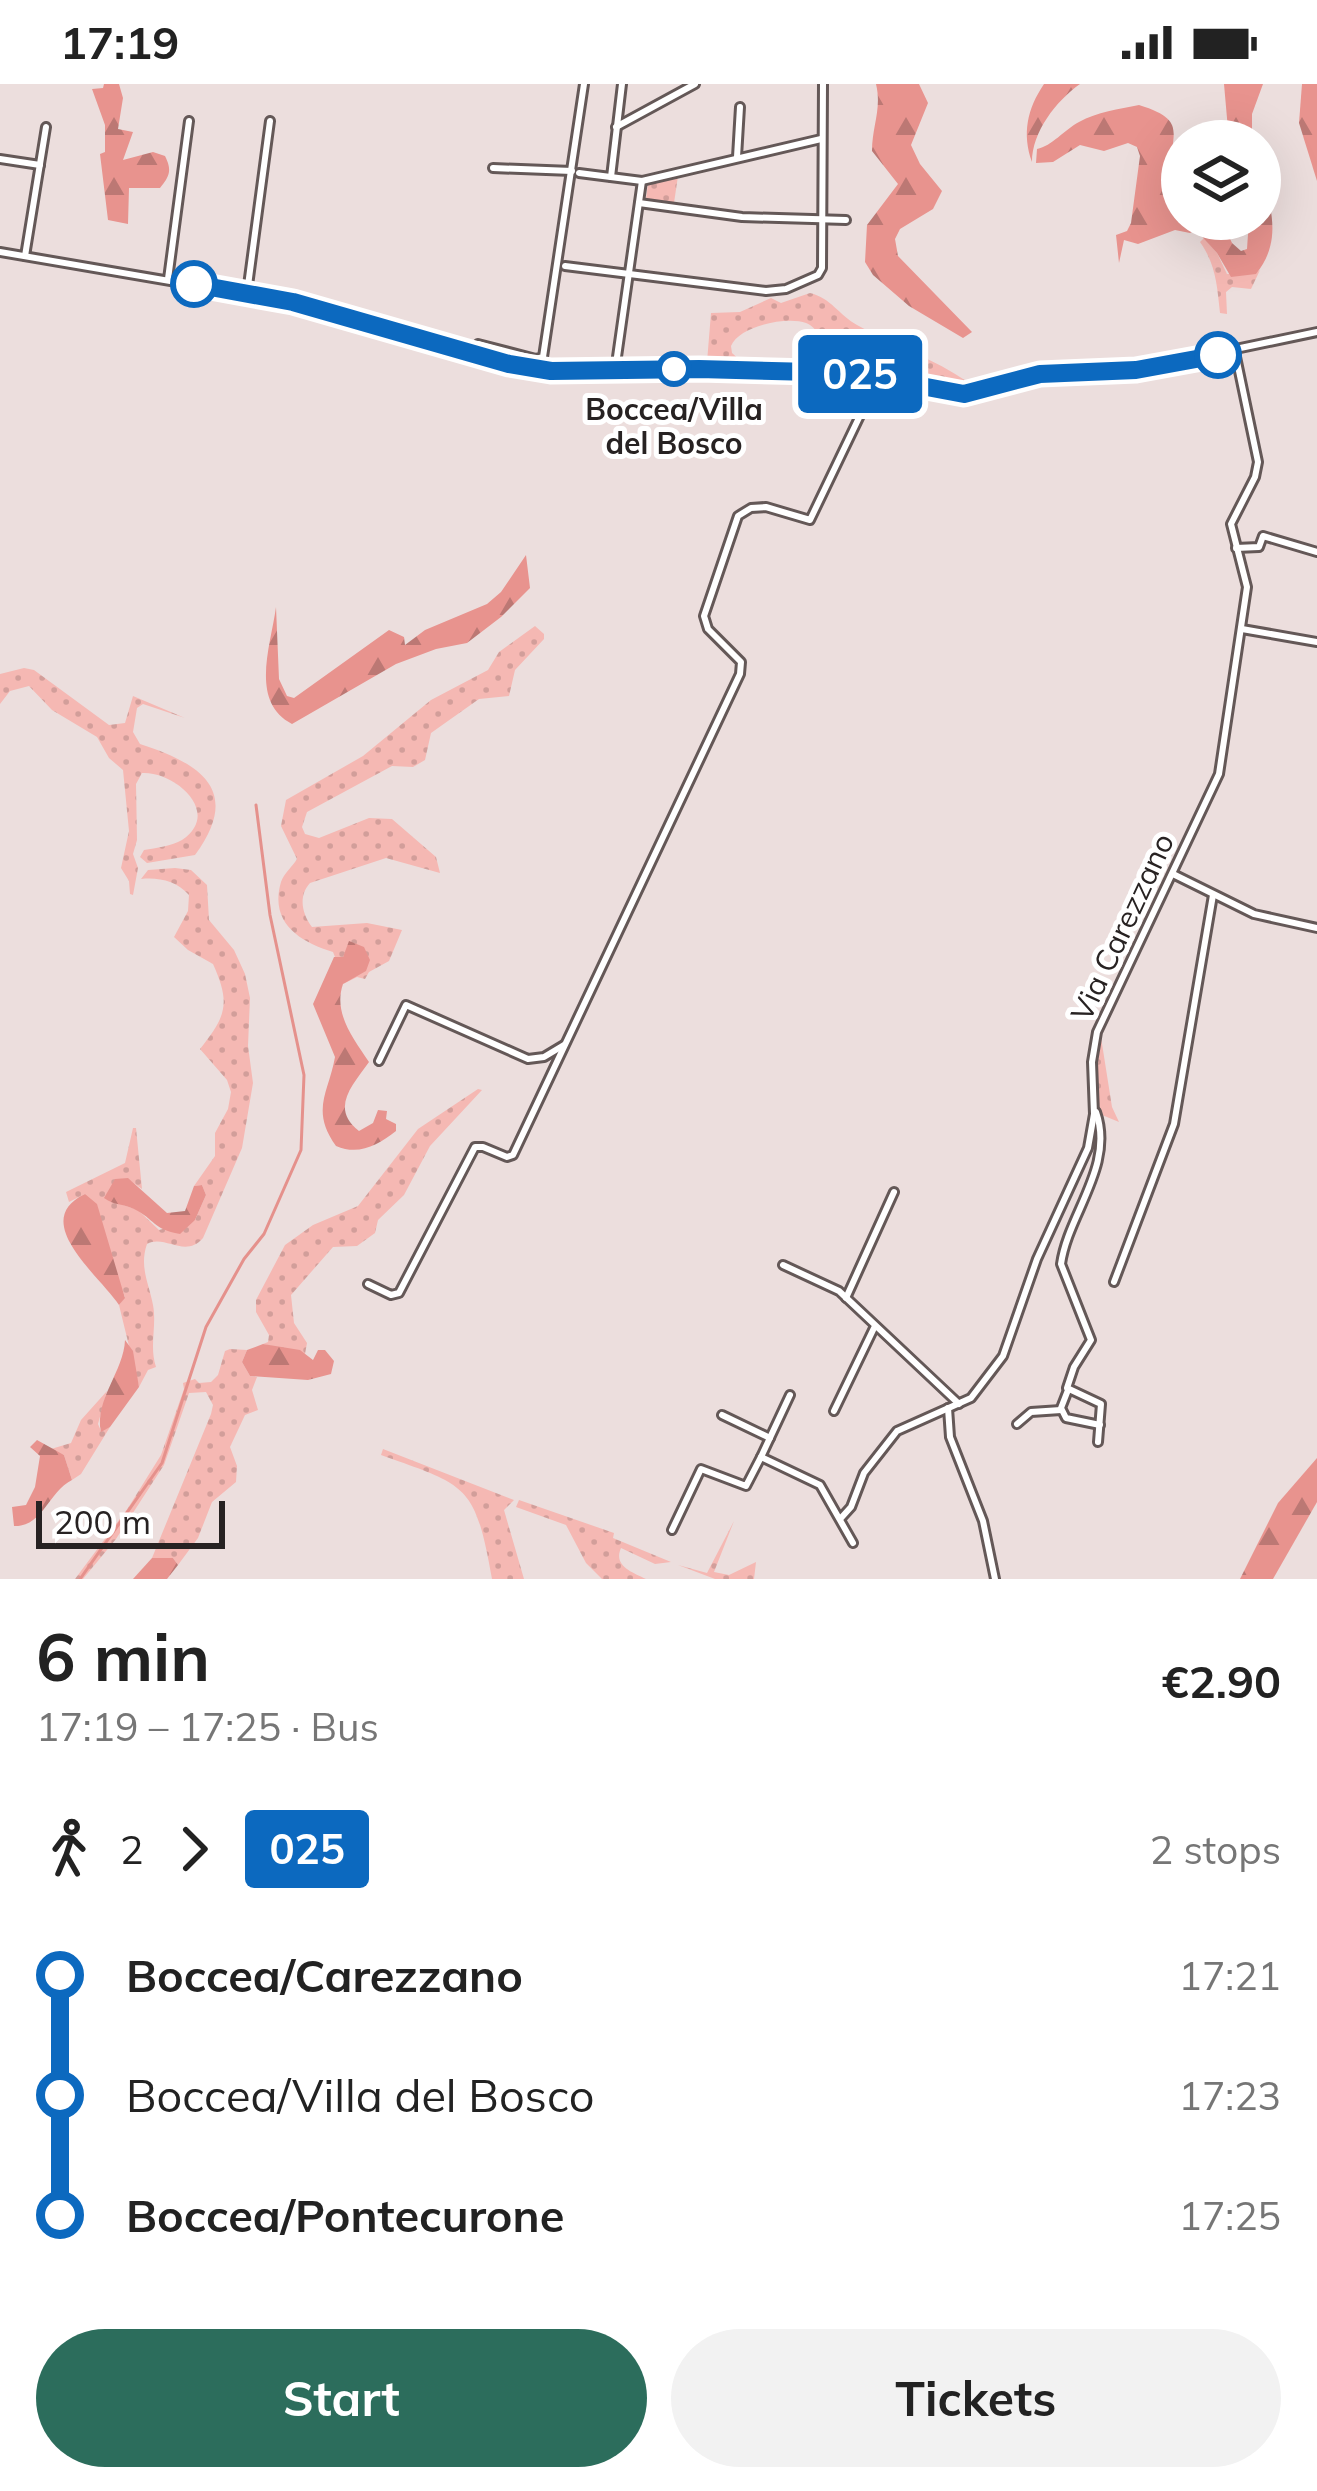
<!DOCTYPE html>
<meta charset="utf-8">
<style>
body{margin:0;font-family:Mulish,sans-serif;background:#f2f2f2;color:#222;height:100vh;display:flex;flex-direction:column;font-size:45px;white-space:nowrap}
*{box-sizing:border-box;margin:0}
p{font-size:39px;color:#767676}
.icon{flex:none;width:66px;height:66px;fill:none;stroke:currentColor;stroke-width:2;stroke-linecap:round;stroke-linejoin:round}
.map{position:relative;height:1495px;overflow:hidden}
.details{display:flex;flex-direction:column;background:#fff;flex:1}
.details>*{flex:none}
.badge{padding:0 24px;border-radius:9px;font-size:42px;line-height:78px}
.controls{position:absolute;left:1161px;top:36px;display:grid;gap:24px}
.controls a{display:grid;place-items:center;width:120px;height:120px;border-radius:50%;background:#fff;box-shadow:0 12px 48px #0002;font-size:60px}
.scale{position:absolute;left:36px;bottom:30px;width:189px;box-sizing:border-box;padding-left:12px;border:6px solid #272222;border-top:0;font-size:33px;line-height:42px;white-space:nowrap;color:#272222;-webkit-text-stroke:9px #fff;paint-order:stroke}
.map>.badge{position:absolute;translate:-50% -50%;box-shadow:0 0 0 6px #fff}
.legs{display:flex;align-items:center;gap:18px;height:132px;padding:0 36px;font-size:39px}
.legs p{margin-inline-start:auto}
.head{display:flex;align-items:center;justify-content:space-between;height:204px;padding:0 36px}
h1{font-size:66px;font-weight:700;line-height:90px}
.action{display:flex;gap:24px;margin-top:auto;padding:24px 36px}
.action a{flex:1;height:138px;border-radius:72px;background:#2c6d5c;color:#fff;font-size:48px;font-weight:700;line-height:138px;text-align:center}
.action a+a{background:#f2f2f2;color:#222}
ul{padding:0 36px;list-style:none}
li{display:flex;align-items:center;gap:42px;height:120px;font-size:45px}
li i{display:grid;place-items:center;width:18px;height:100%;margin:0 15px;background:currentColor}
li i::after{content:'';width:30px;height:30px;margin:-15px;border:9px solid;border-radius:50%;background:#fff}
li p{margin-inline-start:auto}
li:first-child i{background:linear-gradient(#0000 50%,currentColor 0)}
li:last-child i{background:linear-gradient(currentColor 50%,#0000 0)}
.status{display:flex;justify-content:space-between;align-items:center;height:84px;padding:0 60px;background:#fff;direction:ltr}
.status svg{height:33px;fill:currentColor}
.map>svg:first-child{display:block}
.grass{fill:url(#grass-dots)}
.forest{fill:url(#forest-firs)}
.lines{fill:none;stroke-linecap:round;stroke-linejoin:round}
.stream{stroke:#e5918c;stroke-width:3}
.minor-casing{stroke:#645857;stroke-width:12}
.minor{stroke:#fff;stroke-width:6}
.line-1-casing{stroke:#fff;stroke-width:27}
.line-1{stroke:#0c69bf;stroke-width:18}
.stop-1-dot{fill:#fff;stroke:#0c69bf;stroke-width:6}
.labels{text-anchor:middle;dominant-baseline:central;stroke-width:10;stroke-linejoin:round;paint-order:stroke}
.stop-label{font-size:30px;font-weight:bold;fill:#272222;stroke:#fff}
.street-label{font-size:30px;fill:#272222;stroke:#fff}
</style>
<div class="status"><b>17:19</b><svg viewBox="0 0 49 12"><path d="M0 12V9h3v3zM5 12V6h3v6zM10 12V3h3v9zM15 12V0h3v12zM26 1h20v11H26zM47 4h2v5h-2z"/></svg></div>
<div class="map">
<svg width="1317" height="1495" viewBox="0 0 1317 1495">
<defs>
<pattern id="grass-dots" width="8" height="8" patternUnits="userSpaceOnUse" patternTransform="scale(3)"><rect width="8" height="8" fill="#f5b8b3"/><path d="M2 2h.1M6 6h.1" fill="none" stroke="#d29e9a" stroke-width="1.8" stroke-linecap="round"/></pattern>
<pattern id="forest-firs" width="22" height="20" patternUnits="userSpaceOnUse" patternTransform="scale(3)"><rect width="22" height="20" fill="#e8938e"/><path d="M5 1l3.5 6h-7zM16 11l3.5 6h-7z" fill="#bc7874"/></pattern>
</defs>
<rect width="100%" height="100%" fill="#ecdedd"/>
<!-- grass -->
<g class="grass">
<path d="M 678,92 L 674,119 L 646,115 L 648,100 Z"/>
<path d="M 1204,154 L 1217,169 L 1227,190 L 1256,189 L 1260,186 L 1251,205 L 1232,203 L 1226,208 L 1227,230 L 1220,229 C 1217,201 1216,181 1200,158 Z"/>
<path d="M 810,209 C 831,214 839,231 857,241 C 894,262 934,274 969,299 C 933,300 863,282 831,265 C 820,259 819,244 806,239 C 787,232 739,242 731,262 L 732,269 L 743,279 L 707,278 L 711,229 L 740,228 L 771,214 L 781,219 Z"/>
<path d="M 535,542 L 544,550 L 544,555 L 515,586 L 509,612 L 479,615 L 431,649 L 425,676 L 413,683 L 392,682 L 307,728 L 302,743 L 305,750 L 319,754 L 369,734 L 392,735 L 436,773 L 440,789 L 386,774 L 310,799 C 298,812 302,830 312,843 L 367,839 L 402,846 L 389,877 L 369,888 L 365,895 L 357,893 L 343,900 L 350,893 L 346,867 L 343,873 L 335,873 L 333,868 C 300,858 269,839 281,798 C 284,789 292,783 297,775 L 281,742 L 286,716 L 363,672 L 431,616 L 488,586 L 499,568 Z"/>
<path d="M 24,584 L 34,586 L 109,641 L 125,639 L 133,612 L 185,634 L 143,620 L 137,624 L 133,648 L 140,660 C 202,680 242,707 195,771 L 147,779 L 140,773 L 144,766 C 156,764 172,762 182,756 C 223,728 174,687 142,689 L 136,700 L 137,756 L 133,770 L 138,784 L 133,811 L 130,810 L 129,797 L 121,784 L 129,747 L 123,686 L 109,674 L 97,653 L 52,626 L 29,602 L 10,607 L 0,620 L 0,590 Z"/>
<path d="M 175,784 L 191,786 L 207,801 L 209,836 L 234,866 L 245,890 L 250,914 L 248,962 L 253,999 L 242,1064 L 203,1154 C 185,1175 165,1150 147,1160 C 139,1183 149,1199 153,1221 C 157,1242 149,1262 156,1283 L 148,1286 L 139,1303 L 119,1221 L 125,1213 L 85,1110 L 69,1118 L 66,1108 L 125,1079 L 133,1044 L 136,1044 L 142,1105 L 128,1095 L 123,1121 L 138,1126 L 159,1146 L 195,1136 L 206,1111 L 202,1101 L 194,1102 L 215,1072 L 215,1049 L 228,1025 L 231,1008 L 227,996 L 200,965 C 226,932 231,920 213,880 L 188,866 L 174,853 L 188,827 L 189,811 C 177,797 158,793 141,795 L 148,786 Z"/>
<path d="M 1100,947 L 1112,1023 L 1119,1038 L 1102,1031 C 1091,1005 1093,974 1100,947 Z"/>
<path d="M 478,1005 L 482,1006 L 430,1062 L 404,1111 L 378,1136 L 375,1149 L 357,1162 L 333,1163 L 291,1211 L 294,1239 L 307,1259 L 305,1270 L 263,1260 L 268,1258 L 269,1251 L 256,1228 L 256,1216 L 285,1161 L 313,1141 L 358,1122 L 418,1045 Z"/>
<path d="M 230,1265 L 247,1266 L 242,1278 L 250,1292 L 257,1293 L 252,1306 L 258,1326 L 245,1331 L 230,1363 L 237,1382 L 236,1398 L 212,1418 L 198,1454 L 178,1481 L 173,1474 L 152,1474 L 211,1330 L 213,1321 L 206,1308 L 189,1309 L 164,1381 L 116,1455 L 83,1495 L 75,1495 L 128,1424 L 161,1371 L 184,1305 L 183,1299 L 195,1295 L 199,1299 L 211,1298 L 218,1291 L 225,1267 Z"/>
<path d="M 107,1307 L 98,1340 L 101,1347 L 110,1343 L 81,1390 L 72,1396 L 64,1371 L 51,1365 L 71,1359 L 81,1336 Z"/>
<path d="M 383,1365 L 514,1416 L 504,1426 L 524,1495 L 492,1495 C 475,1400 468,1402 381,1371 Z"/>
<path d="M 519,1416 L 614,1449 L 613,1454 L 671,1478 L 655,1480 L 621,1464 C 613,1482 632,1488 646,1495 L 602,1495 L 586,1479 L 566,1441 L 516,1423 Z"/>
<path d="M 734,1437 L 714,1488 L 729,1491 L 756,1478 L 754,1495 L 715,1495 L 678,1481 L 707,1489 Z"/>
</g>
<!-- forest -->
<g class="forest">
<path d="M 104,0 L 119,0 L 123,14 L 118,45 L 133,48 L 123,76 L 153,68 L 165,72 C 172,86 170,92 160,104 L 129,104 L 128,140 L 108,136 L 100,70 L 105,68 L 105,41 L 92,5 L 103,4 Z"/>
<path d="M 876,0 L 919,0 L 928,19 L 911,61 L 920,80 L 942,107 L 933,125 L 900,145 L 895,155 L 898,172 L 972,248 L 963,254 L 909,222 L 873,191 L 865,178 L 867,141 L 898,100 L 872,67 C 872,42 882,25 876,0 Z"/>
<path d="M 1044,0 L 1080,0 C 1056,17 1032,48 1032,78 C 1022,50 1027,25 1044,0 Z"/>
<path d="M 1224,0 L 1263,0 L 1252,30 L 1252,57 L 1229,57 Z"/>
<path d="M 1302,0 L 1317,0 L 1317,97 L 1299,39 Z"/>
<path d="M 1139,21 C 1191,37 1168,51 1172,87 L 1182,95 L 1182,135 L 1221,135 L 1232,159 L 1241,167 L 1247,165 L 1249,135 L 1260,135 L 1260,85 C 1271,121 1283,157 1256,190 L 1231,193 L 1217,169 L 1196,146 L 1190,149 L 1175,146 L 1138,160 L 1124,156 L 1119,179 L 1116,151 L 1127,147 L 1131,139 L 1140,72 L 1137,63 L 1128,59 L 1104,67 L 1080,61 L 1053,78 L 1036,79 L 1037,65 C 1052,62 1064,46 1079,38 C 1097,28 1119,25 1139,21 Z"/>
<path d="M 526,471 L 530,504 L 501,533 L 467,559 L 436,565 L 396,580 L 292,640 C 249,618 271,561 276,523 L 279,595 L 287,612 L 294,614 L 389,546 L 404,553 L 405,561 L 425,546 L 487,520 L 501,508 Z"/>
<path d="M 349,857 L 364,863 L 370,876 L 366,887 L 343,900 C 333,929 353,954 369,978 C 352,1002 330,1024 359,1047 L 373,1039 L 378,1026 L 387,1027 L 386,1035 L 396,1040 L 396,1047 C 378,1061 359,1072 336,1062 C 310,1026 329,1008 335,973 L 313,920 L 334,873 L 343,873 Z"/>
<path d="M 128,1094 L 167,1129 L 185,1127 L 194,1102 L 202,1101 L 206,1111 L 195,1136 L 180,1150 C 152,1145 156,1136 134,1125 C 122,1119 115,1122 104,1114 L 115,1095 Z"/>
<path d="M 85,1110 L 97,1120 L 125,1214 L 119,1221 C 100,1192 28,1137 85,1110 Z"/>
<path d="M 125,1256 L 133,1267 L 139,1303 L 110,1343 L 101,1348 C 94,1316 124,1287 125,1256 Z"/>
<path d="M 263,1260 L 300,1266 L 313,1276 L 318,1266 L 325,1266 L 334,1277 L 331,1290 L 308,1296 L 250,1292 L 242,1278 L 247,1266 Z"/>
<path d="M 37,1356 L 64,1371 L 72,1396 C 48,1408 43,1443 14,1442 L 12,1423 L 26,1421 L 35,1403 L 40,1372 L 30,1363 Z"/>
<path d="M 1317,1374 L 1317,1418 L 1273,1495 L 1240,1495 L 1278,1419 Z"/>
<path d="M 152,1474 L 173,1474 L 178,1481 L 167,1495 L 133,1495 Z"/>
</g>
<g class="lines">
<!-- stream -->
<path class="stream" d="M 80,1495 L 162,1379 L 206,1243 L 244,1175 L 264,1150 L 301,1066 L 304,991 L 270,831 L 256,721"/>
<defs>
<g id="minor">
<path d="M 616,43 L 695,0"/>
<path d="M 737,73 L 740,23"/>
<path d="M 0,75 L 40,81"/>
<path d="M 493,84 L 572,87"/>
<path d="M 579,89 L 642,97 L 821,55"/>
<path d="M 611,93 L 622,0"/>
<path d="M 639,119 L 742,133 L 846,136"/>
<path d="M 0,168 L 293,218 L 516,281 L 557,288 L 689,285 L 852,289 L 963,310 L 1044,289 L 1140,285 L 1317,248"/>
<path d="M 25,172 L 46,43"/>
<path d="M 565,182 L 766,207 L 786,205 L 818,191 L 822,184 L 823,0"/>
<path d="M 168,195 L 189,37"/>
<path d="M 247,209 L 270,37"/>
<path d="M 475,269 L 478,260 L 536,275 L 543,273 L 584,0"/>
<path d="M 615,287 L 642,97"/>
<path d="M 1236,464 L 1259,463 L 1263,452 L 1317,468"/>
<path d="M 1242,545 L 1317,558"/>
<path d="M 1173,790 L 1254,830 L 1317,844"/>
<path d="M 379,977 L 406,921 L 528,975 L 544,973 L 564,961"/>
<path d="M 1096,1028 C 1115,1082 1068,1130 1061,1180 L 1091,1256 L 1074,1283 L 1067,1304 L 1101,1320 L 1098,1358"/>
<path d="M 783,1181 L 839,1207 L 959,1320"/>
<path d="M 1114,1198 L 1174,1040 L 1213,811"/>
<path d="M 368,1200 L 391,1211 L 399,1209 L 475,1063 L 483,1063 L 507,1073 L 513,1071 L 740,590 L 741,578 L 708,545 L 704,532 L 738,432 L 751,424 L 766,423 L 810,436 L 879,292"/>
<path d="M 846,1214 L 894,1108"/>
<path d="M 1068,1306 L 1061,1324 L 1066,1334 L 1100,1341"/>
<path d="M 790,1311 L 761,1373 L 820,1401 L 853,1459"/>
<path d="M 948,1324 L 950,1353 L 983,1437 L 995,1495"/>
<path d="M 834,1327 L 874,1244"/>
<path d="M 722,1331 L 770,1354"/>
<path d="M 1017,1340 L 1031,1328 L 1061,1326"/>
<path d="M 841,1434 L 851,1423 L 864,1389 L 897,1347 L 971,1314 L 1003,1272 L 1037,1175 L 1088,1064 L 1094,1030 L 1092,978 L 1097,948 L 1219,690 L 1247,503 L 1231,440 L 1255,393 L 1258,378 L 1235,268"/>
<path d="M 672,1446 L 701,1385 L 746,1402 L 761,1373"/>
</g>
</defs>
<!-- minor casing -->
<use href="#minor" class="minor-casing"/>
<!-- minor -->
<use href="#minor" class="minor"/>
</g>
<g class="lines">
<defs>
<path id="line-1" d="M 194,200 L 293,218 L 509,280 L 551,287 L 699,285 L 852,289 L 964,310 L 1040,290 L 1136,286 L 1218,271"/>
</defs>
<!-- line-1 casing -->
<use href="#line-1" class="line-1-casing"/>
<!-- line-1 -->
<use href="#line-1" class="line-1"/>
</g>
<!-- markers -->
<g class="stop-1-dot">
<circle cx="194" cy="200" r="21"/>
<circle cx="1218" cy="271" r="21"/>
<circle cx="674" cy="285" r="15"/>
</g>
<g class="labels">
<!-- stop labels -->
<g class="stop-label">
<text x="674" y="325">Boccea/Villa<tspan x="674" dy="34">del Bosco</tspan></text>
</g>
<!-- street labels -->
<g class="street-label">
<text transform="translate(1122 843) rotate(-65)">Via Carezzano</text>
</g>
</g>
</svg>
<div class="controls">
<a><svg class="icon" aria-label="layers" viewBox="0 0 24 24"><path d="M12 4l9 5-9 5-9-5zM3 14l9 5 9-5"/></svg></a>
</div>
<div class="scale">200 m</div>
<b class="badge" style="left:860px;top:290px;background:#0c69bf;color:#fff">025</b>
</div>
<section class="details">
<div class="head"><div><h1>6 min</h1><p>17:19 – 17:25 · Bus</p></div><b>€2.90</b></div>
<div class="legs"><svg class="icon" aria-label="walk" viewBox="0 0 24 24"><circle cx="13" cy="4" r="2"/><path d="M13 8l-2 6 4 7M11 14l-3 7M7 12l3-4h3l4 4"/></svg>2<svg class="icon" aria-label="forward" viewBox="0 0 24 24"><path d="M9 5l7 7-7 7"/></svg><b class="badge" style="background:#0c69bf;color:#fff">025</b><p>2 stops</p></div>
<ul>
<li><i style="color:#0c69bf"></i><b>Boccea/Carezzano</b><p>17:21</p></li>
<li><i style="color:#0c69bf"></i><span>Boccea/Villa del Bosco</span><p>17:23</p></li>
<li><i style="color:#0c69bf"></i><b>Boccea/Pontecurone</b><p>17:25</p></li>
</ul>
<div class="action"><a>Start</a><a>Tickets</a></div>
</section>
